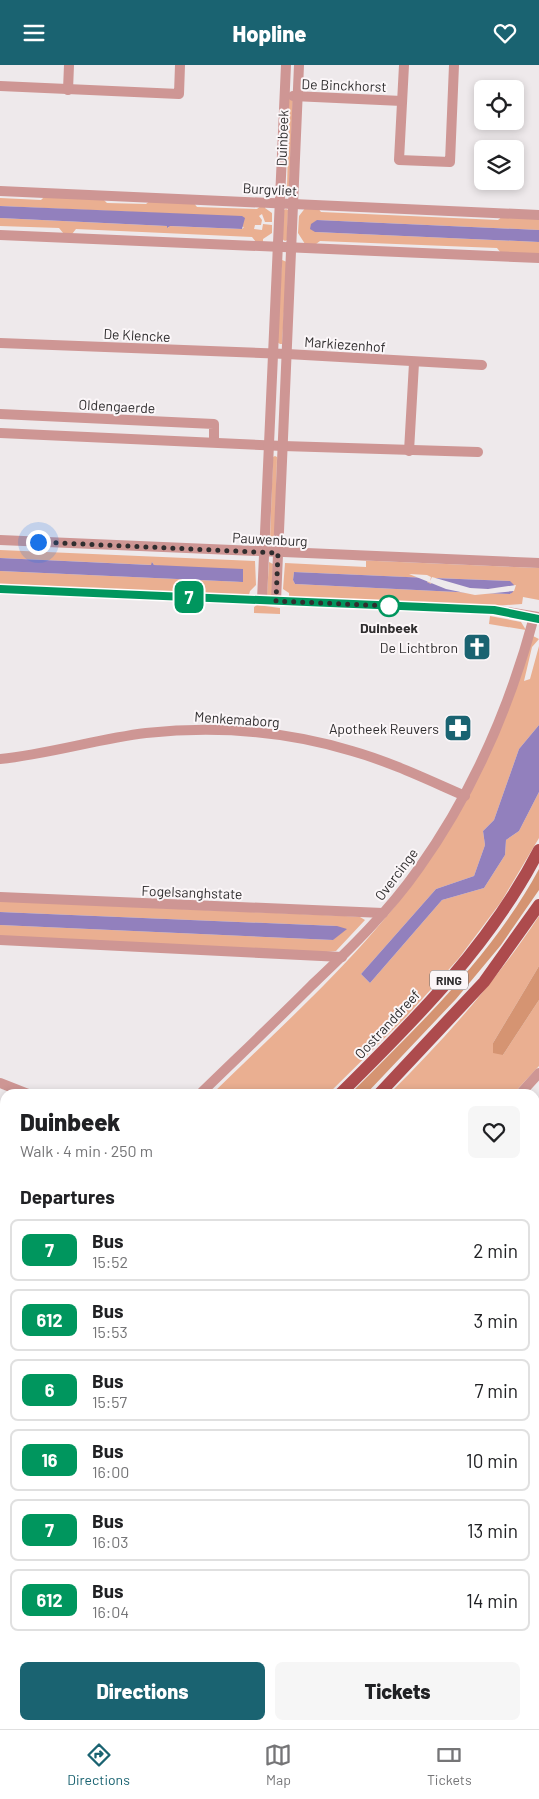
<!DOCTYPE html>
<meta charset="utf-8">
<style>
body{margin:0;font-family:Barlow,sans-serif;background:#f6f6f6;color:#202124;height:100vh;display:flex;flex-direction:column;font-size:19px;white-space:nowrap}
*{box-sizing:border-box;margin:0}
p{font-size:16px;color:#757577}
.icon{flex:none;width:28px;height:28px;fill:none;stroke:currentColor;stroke-width:2;stroke-linecap:round;stroke-linejoin:round}
.map{position:relative;flex:1;overflow:hidden}
.sheet{position:absolute;left:0px;top:1024px;width:540px;height:641px;display:flex;flex-direction:column;background:#fff;border-radius:15px 15px 0 0;box-shadow:0 2px 8px #0003}
.sheet>*{flex:none}
.badge{padding:0 10px;border-radius:8px;font-size:18px;line-height:32px}
.controls{position:absolute;left:474px;top:15px;display:grid;gap:10px}
.controls a{display:grid;place-items:center;width:50px;height:50px;border-radius:8px;background:#fff;box-shadow:0 2px 8px #0003;font-size:25px}
.you{position:absolute;width:25px;height:25px;margin:-12px;border:4px solid #fff;border-radius:50%;background:#1a73e8;box-shadow:0 0 0 8px #1a73e833}
.map>.badge{position:absolute;translate:-50% -50%;box-shadow:0 0 0 2px #fff}
h2{padding:0 20px;font-size:19px;line-height:45px}
.round{display:grid;place-items:center;flex:none;width:52px;height:52px;border-radius:8px;background:#f6f6f6}
.head{display:flex;align-items:center;justify-content:space-between;height:85px;padding:0 20px}
h1{font-size:24px;font-weight:800;line-height:38px}
.cta{display:flex;gap:10px;margin-top:auto;padding:10px 20px}
.cta a{flex:1;height:58px;border-radius:8px;background:#1a6371;color:#fff;font-size:20px;font-weight:800;line-height:58px;text-align:center}
.cta a+a{background:#f6f6f6;color:#202124}
ul{padding:0;list-style:none}
li{display:flex;align-items:center;gap:15px;height:62px;margin:0 10px 8px;padding:0 10px;border:2px solid #e0e0e0;border-radius:8px}
li div{flex:1}
li b{display:block;font-size:19px}
li em{font-style:normal}
li .badge{min-width:55px;font-weight:700;text-align:center}
header{display:flex;justify-content:space-between;align-items:center;height:65px;padding:0 20px;background:#1a6371;color:#fff;font-size:22px;font-weight:800}
.dock{display:flex;justify-content:space-around;align-items:center;height:70px;border-top:1px solid #e0e0e0;background:#fff;font-size:14px;color:#757577}
.dock a{display:grid;justify-items:center;gap:2px}
.dock .active{color:#1a6371}
.map>svg:first-child{display:block}
.green{fill:#eaaf91;fill-rule:evenodd}
.forest{fill:#d59472}
.water{fill:#9280bd}
.pier{fill:#eee9eb}
.lines{fill:none;stroke-linecap:round;stroke-linejoin:round}
.street{stroke:#ce9694;stroke-width:10}
.primary{stroke:#ad4b4d;stroke-width:12}
.line-casing{stroke:#fff;stroke-width:11}
.line{stroke:#00965e;stroke-width:8}
.walk{stroke:#302e2f;stroke-width:5;stroke-dasharray:0 9}
.stop-dot{fill:#fff;stroke:#00965e;stroke-width:2.5}
.labels{text-anchor:middle;dominant-baseline:central;stroke-width:4;stroke-linejoin:round;paint-order:stroke}
.shield{fill:#fbf6f8;stroke:#6d6a6b;stroke-width:1}
.shield-label{font-size:12px;font-weight:bold;fill:#302e2f}
.street-label{font-size:14px;fill:#302e2f;stroke:#fbf6f8}
.stop-label{font-size:14px;font-weight:bold;fill:#302e2f;stroke:#fbf6f8}
.poi-label{font-size:14px;fill:#302e2f;stroke:#fbf6f8;text-anchor:end}
</style>
<header><svg class="icon" aria-label="menu" viewBox="0 0 24 24"><path d="M4 6h16M4 12h16M4 18h16"/></svg>Hopline<svg class="icon" aria-label="heart" viewBox="0 0 24 24"><path d="M12 20l-8-8c-3-5 5-10 8-4 3-6 11-1 8 4z"/></svg></header>
<div class="map">
<svg width="539" height="1664" viewBox="0 0 539 1664">
<rect width="100%" height="100%" fill="#eee9eb"/>
<!-- green -->
<g class="green">
<path d="M 289,34 L 293,34 L 289,125 L 287,125 Z"/>
<path d="M 46,130 L 102,133 L 107,138 L 146,139 L 151,135 L 193,137 L 197,142 L 257,144 L 262,140 L 265,140 L 265,143 L 272,148 L 272,157 L 265,157 L 262,149 L 259,151 L 262,155 L 261,160 L 255,160 L 254,164 L 262,165 L 263,159 L 272,160 L 272,168 L 263,174 L 263,177 L 256,177 L 252,172 L 76,164 L 72,169 L 64,169 L 59,163 L 0,161 L 0,153 L 167,161 L 168,163 L 169,161 L 242,164 L 244,162 L 177,149 L 0,141 L 0,133 L 41,135 Z"/>
<path d="M 306,142 L 317,142 L 321,147 L 498,155 L 503,151 L 539,153 L 539,165 L 317,155 L 315,167 L 539,177 L 539,190 L 501,188 L 497,183 L 320,176 L 316,179 L 305,179 L 298,168 L 299,151 Z"/>
<path d="M 286,144 L 288,145 L 287,175 L 285,176 L 282,174 L 284,145 Z"/>
<path d="M 282,195 L 287,197 L 282,279 L 280,279 L 277,277 Z"/>
<path d="M 275,391 L 277,392 L 275,473 L 271,475 L 270,474 L 273,392 Z"/>
<path d="M 0,485 L 255,496 L 256,520 L 250,526 L 249,530 L 0,519 L 0,506 L 243,517 L 154,500 L 152,497 L 152,500 L 0,493 Z"/>
<path d="M 353,495 L 539,503 L 539,535 L 523,532 L 522,539 L 494,541 L 289,532 L 289,528 L 283,524 L 285,498 L 366,502 L 366,496 ZM 294,507 L 428,513 L 427,517 L 431,519 L 435,513 L 510,516 L 511,529 L 482,528 L 482,524 L 477,524 L 477,528 L 295,519 L 293,515 Z"/>
<path d="M 269,497 L 273,499 L 272,530 L 267,530 Z"/>
<path d="M 257,540 L 280,543 L 280,549 L 254,548 L 254,542 Z"/>
<path d="M 490,551 L 521,557 L 526,565 L 489,559 Z"/>
<path d="M 533,571 L 539,574 L 532,582 L 524,616 L 530,614 L 539,581 L 539,660 L 519,684 L 494,755 L 483,766 L 485,780 L 474,811 L 436,824 L 361,909 L 370,918 L 442,835 L 484,823 L 505,790 L 506,775 L 519,766 L 539,727 L 539,773 L 501,837 L 459,893 L 406,952 L 328,1029 L 212,1029 C 267,975 325,923 375,865 C 450,780 502,679 533,571 Z"/>
<path d="M 0,836 L 345,851 L 360,852 L 365,855 L 336,886 L 326,887 L 0,873 L 0,860 L 333,875 L 337,861 L 0,847 Z"/>
<path d="M 539,851 L 539,901 L 493,978 L 503,990 L 539,935 L 539,1001 L 513,1029 L 389,1029 C 445,974 496,916 539,851 Z"/>
<path d="M 0,1188 L 5,1188 L 5,1216 L 0,1221 L 0,1206 L 4,1200 L 0,1198 Z"/>
<path d="M 535,1203 L 539,1203 L 539,1263 L 535,1264 Z"/>
<path d="M 5,1231 L 5,1348 L 0,1353 L 0,1236 Z"/>
<path d="M 5,1411 L 5,1436 L 0,1441 L 0,1416 Z"/>
<path d="M 5,1513 L 5,1557 L 0,1552 L 0,1519 Z"/>
<path d="M 88,1660 L 131,1660 L 123,1664 L 80,1664 Z"/>
</g>
<!-- forest -->
<g class="forest">
<path d="M 539,804 L 539,825 L 501,880 L 456,934 L 366,1029 L 350,1029 C 419,960 492,891 539,804 Z"/>
<path d="M 539,901 L 539,935 L 503,990 L 493,988 L 493,978 Z"/>
<path d="M 539,1544 L 539,1640 L 535,1643 L 535,1546 Z"/>
<path d="M 0,1584 L 5,1589 L 5,1660 L 66,1660 L 57,1664 L 0,1664 Z"/>
<path d="M 297,1660 L 397,1660 L 387,1664 L 289,1664 Z"/>
<path d="M 397,1660 L 517,1660 L 513,1664 L 399,1664 Z"/>
</g>
<!-- water -->
<g class="water">
<path d="M 0,141 L 242,151 L 245,153 L 242,164 L 170,161 L 167,163 L 167,161 L 0,153 Z"/>
<path d="M 317,155 L 539,165 L 539,177 L 315,167 L 310,164 L 311,159 Z"/>
<path d="M 0,493 L 151,500 L 152,497 L 154,500 L 243,504 L 243,517 L 0,506 Z"/>
<path d="M 294,507 L 429,513 L 427,517 L 431,519 L 434,513 L 510,516 L 514,520 L 513,527 L 510,529 L 482,528 L 482,524 L 477,524 L 477,528 L 295,519 L 293,515 Z"/>
<path d="M 539,660 L 539,727 L 519,766 L 506,775 L 505,790 L 484,823 L 442,835 L 370,918 L 361,909 L 436,824 L 474,811 L 485,780 L 483,766 L 494,755 L 519,684 Z"/>
<path d="M 0,847 L 337,861 L 347,864 L 333,875 L 0,860 Z"/>
<path d="M 5,1436 L 5,1513 L 0,1519 L 2,1491 L 0,1487 L 0,1441 Z"/>
<path d="M 539,1458 L 539,1544 L 535,1546 L 535,1461 Z"/>
<path d="M 131,1660 L 297,1660 L 289,1664 L 123,1664 Z"/>
</g>
<!-- pier -->
<path class="pier" d="M 409,509 L 427,510 L 431,512 L 430,516 L 432,512 L 470,523 L 488,524 L 516,520 L 514,526 L 475,530 L 446,524 Z"/>
<g class="lines">
<!-- street -->
<g class="street">
<path d="M 404,0 L 399,95 L 450,97 L 454,0"/>
<path d="M 0,21 L 179,29 L 180,0"/>
<path d="M 68,25 L 69,0"/>
<path d="M 293,31 L 402,36"/>
<path d="M 0,126 L 539,150"/>
<path d="M 0,170 L 539,193"/>
<path d="M 0,278 L 287,289 L 482,300"/>
<path d="M 0,349 L 214,359 L 214,377"/>
<path d="M 0,368 L 283,381 L 478,387"/>
<path d="M 409,386 L 414,298"/>
<path d="M 0,475 L 539,498"/>
<path d="M 0,524 L 494,545 L 539,552"/>
<path d="M 262,535 L 286,0"/>
<path d="M 276,536 L 299,0"/>
<path d="M 0,694 C 49,689 97,674 146,668 C 214,661 286,666 352,686 C 391,697 428,715 465,731"/>
<path d="M 0,832 L 383,848"/>
<path d="M 0,875 L 342,892"/>
<path d="M 0,1018 L 28,1029"/>
<path d="M 200,1029 C 237,993 275,957 312,920 C 350,884 389,846 419,803 C 473,727 510,642 534,552"/>
<path d="M 520,1029 L 539,1008"/>
<path d="M 0,1184 L 5,1184"/>
<path d="M 535,1188 L 539,1188"/>
<path d="M 0,1231 L 5,1225"/>
<path d="M 535,1357 L 539,1360"/>
</g>
<!-- primary -->
<g class="primary">
<path d="M 340,1029 C 414,956 491,879 539,785"/>
<path d="M 379,1029 L 484,917 L 539,840"/>
<path d="M 0,1366 L 5,1361"/>
<path d="M 0,1405 L 5,1400"/>
</g>
</g>
<g class="lines">
<defs>
<path id="line" d="M 0,524 L 494,545 L 539,554"/>
</defs>
<!-- line casing -->
<use href="#line" class="line-casing"/>
<!-- line -->
<use href="#line" class="line"/>
<!-- walk -->
<path class="walk" d="M 38,477 L 278,488 L 276,536 L 389,541"/>
</g>
<!-- icons -->
<defs>
<symbol id="church-square" viewBox="-11 -11 22 22"><rect x="-9" y="-9" width="18" height="18" rx="4" fill="#1a6371" stroke="#fbf6f8"/><path d="M-1.2-6h2.4v3.5h3.3v2.4h-3.3V6h-2.4V-.1h-3.3v-2.4h3.3Z" fill="#fff"/></symbol>
<symbol id="pharmacy-square" viewBox="-11 -11 22 22"><rect x="-9" y="-9" width="18" height="18" rx="4" fill="#1a6371" stroke="#fbf6f8"/><path d="M-2-6h4v4h4v4h-4v4h-4v-4h-4v-4h4Z" fill="#fff"/></symbol>
</defs>
<g fill-rule="evenodd">
<use href="#church-square" x="461" y="566" width="32" height="32"/>
<use href="#pharmacy-square" x="442" y="647" width="32" height="32"/>
</g>
<!-- markers -->
<circle class="stop-dot" cx="389" cy="541" r="10"/>
<g class="labels">
<!-- shield labels -->
<rect class="shield" x="430" y="905.5" width="38" height="19" rx="4"/>
<g class="shield-label">
<text x="449" y="915">RING</text>
</g>
<!-- street labels -->
<g class="street-label">
<text transform="translate(344 20) rotate(2)">De Binckhorst</text>
<text transform="translate(282 73) rotate(-88)">Duinbeek</text>
<text transform="translate(270 124) rotate(3)">Burgvliet</text>
<text transform="translate(137 270) rotate(3)">De Klencke</text>
<text transform="translate(345 279) rotate(4)">Markiezenhof</text>
<text transform="translate(117 341) rotate(3)">Oldengaerde</text>
<text transform="translate(270 474) rotate(3)">Pauwenburg</text>
<text transform="translate(237 654) rotate(4)">Menkemaborg</text>
<text transform="translate(396 809) rotate(-53)">Overcinge</text>
<text transform="translate(192 827) rotate(2)">Fogelsanghstate</text>
<text transform="translate(387 959) rotate(-47)">Oostranddreef</text>
</g>
<!-- stop labels -->
<g class="stop-label">
<text x="389" y="562">Duinbeek</text>
</g>
<!-- poi labels -->
<g class="poi-label">
<text x="458" y="582">De Lichtbron</text>
<text x="439" y="663">Apotheek Reuvers</text>
</g>
</g>
</svg>
<div class="controls">
<a><svg class="icon" aria-label="locate" viewBox="0 0 24 24"><circle cx="12" cy="12" r="6"/><path d="M12 2v4M12 18v4M2 12h4M18 12h4"/></svg></a>
<a><svg class="icon" aria-label="layers" viewBox="0 0 24 24"><path d="M12 4l9 5-9 5-9-5zM3 14l9 5 9-5"/></svg></a>
</div>
<div class="you" style="left:38px;top:477px"></div>
<b class="badge" style="left:189px;top:532px;background:#00965e;color:#fff">7</b>
<section class="sheet">
<div class="head"><div><h1>Duinbeek</h1><p>Walk · 4 min · 250 m</p></div><a class="round"><svg class="icon" aria-label="heart" viewBox="0 0 24 24"><path d="M12 20l-8-8c-3-5 5-10 8-4 3-6 11-1 8 4z"/></svg></a></div>
<h2>Departures</h2>
<ul>
<li><span class="badge" style="background:#00965e;color:#fff">7</span><div><b>Bus</b><p>15:52</p></div><em>2 min</em></li>
<li><span class="badge" style="background:#00965e;color:#fff">612</span><div><b>Bus</b><p>15:53</p></div><em>3 min</em></li>
<li><span class="badge" style="background:#00965e;color:#fff">6</span><div><b>Bus</b><p>15:57</p></div><em>7 min</em></li>
<li><span class="badge" style="background:#00965e;color:#fff">16</span><div><b>Bus</b><p>16:00</p></div><em>10 min</em></li>
<li><span class="badge" style="background:#00965e;color:#fff">7</span><div><b>Bus</b><p>16:03</p></div><em>13 min</em></li>
<li><span class="badge" style="background:#00965e;color:#fff">612</span><div><b>Bus</b><p>16:04</p></div><em>14 min</em></li>
</ul>
<div class="cta"><a>Directions</a><a>Tickets</a></div>
</section>
</div>
<nav class="dock">
<a class="active"><svg class="icon" aria-label="directions" viewBox="0 0 24 24"><path d="M12 3l9 9-9 9-9-9zM9 14v-3h6M13 9l2 2-2 2"/></svg>Directions</a>
<a><svg class="icon" aria-label="map" viewBox="0 0 24 24"><path d="M3 6l6-2 6 2 6-2v14l-6 2-6-2-6 2zM9 4v14M15 6v14"/></svg>Map</a>
<a><svg class="icon" aria-label="tickets" viewBox="0 0 24 24"><path d="M3 7h18v10H3zM15 7v10"/></svg>Tickets</a>
</nav>
